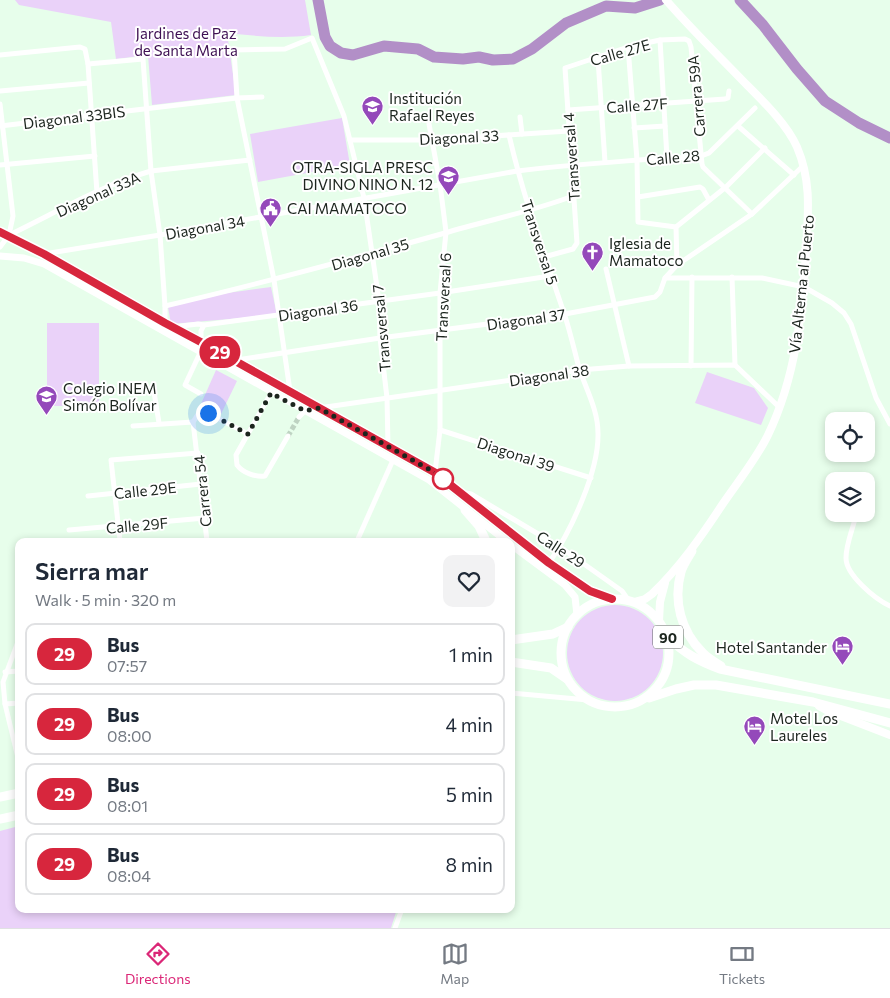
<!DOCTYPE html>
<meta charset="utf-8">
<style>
body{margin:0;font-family:Commissioner,sans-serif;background:#f2f2f3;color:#1f2937;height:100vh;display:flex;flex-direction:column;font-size:19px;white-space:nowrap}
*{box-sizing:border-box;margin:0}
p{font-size:16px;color:#747a83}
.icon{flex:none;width:28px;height:28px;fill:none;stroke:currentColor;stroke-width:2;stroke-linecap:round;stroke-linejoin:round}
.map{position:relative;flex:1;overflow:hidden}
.sheet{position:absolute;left:15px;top:538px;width:500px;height:375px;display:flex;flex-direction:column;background:#fff;border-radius:10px;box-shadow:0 2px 8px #0003}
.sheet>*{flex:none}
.badge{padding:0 10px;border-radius:16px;font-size:18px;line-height:32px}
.controls{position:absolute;left:825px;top:412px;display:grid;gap:10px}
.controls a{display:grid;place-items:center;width:50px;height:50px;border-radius:10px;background:#fff;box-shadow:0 2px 8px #0003;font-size:25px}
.you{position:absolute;width:25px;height:25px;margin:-12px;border:4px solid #fff;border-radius:50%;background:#1a73e8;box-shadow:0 0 0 8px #1a73e833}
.map>.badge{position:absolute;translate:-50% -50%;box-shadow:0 0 0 2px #fff}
.round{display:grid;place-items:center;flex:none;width:52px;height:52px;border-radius:10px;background:#f2f2f3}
.headline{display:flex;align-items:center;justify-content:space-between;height:85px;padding:0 20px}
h1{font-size:24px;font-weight:600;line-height:38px}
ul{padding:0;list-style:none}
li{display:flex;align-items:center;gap:15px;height:62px;margin:0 10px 8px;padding:0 10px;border:2px solid #e0e1e3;border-radius:10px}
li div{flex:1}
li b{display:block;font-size:19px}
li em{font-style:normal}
li .badge{min-width:55px;font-weight:700;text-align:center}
.tab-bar{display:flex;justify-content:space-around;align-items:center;height:70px;border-top:1px solid #e0e1e3;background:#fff;font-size:14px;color:#747a83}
.tab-bar a{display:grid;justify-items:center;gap:2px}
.tab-bar .on{color:#db2777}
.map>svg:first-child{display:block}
.green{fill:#ead2f9}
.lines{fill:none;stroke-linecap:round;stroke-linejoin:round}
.river{stroke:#b28fc7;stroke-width:11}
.street-tunnel{stroke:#bed3c2;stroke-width:5;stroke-dasharray:5 2.5;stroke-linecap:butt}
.street{stroke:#fff;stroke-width:5}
.secondary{stroke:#fff;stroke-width:7}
.primary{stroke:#fff;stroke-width:8}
.highway{stroke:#fff;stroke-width:9}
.line-casing{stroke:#fff;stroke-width:11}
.line{stroke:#d7263d;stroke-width:8}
.walk{stroke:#1c251e;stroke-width:5;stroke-dasharray:0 9}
.stop-dot{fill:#fff;stroke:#d7263d;stroke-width:2.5}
.labels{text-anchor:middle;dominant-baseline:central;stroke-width:4;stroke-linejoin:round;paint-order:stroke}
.shield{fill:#fff;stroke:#606662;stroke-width:1}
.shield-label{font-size:14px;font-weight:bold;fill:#1c251e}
.park-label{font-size:15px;fill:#3f1154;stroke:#fff}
.street-label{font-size:15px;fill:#1c251e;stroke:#fff}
.poi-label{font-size:15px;fill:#1c251e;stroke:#fff;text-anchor:start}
</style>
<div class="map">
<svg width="890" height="928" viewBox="0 0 890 928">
<rect width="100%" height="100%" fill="#e7feeb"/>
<!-- green -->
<g class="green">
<path d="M 15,0 L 305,0 L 311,35 C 282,39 256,36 227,33 L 236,95 L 152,105 L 148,55 L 116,59 L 111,22 L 19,5 Z"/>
<path d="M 342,118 L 350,165 L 258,182 L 250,134 Z"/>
<path d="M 271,287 L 277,315 L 171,324 L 168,307 L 220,294 Z"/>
<rect x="47" y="323" width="52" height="83"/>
<path d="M 216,370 L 237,381 L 221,414 L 201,404 Z"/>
<path d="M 707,372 L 754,388 L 768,408 L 761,425 L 695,403 Z"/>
<circle cx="615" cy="653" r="48"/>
<path d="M 19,826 L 19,909 L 397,909 L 391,928 L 0,928 L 0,831 Z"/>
</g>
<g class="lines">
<!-- river -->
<g class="river">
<path d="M 318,0 L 325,37 L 330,46 L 341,53 L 353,55 L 384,46 L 418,49 L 434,57 L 463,59 L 479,57 L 493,60 L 513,59 L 532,49 L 566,23 L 606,6 L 635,8 L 660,0"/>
<path d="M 740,0 L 763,25 L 797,69 L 825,101 L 859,123 L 890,138"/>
</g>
<!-- street-tunnel -->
<path class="street-tunnel" d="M 288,436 L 299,417"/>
<!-- street -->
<g class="street">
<path d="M 660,40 L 667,158"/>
<path d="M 628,47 L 637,160 L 638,222 L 676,227 L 726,187 L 765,148"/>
<path d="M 0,55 L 80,47 L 85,49 L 88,64 L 97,193"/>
<path d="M 598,59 L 605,162"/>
<path d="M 88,64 L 143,59 L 151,171 L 160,235 L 165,306 L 165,323 L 163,325"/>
<path d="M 0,91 L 89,83"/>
<path d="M 0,104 L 13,216 L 9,235 L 0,247"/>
<path d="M 568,110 L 725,99 L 728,98 L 729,91"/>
<path d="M 520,117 L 522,134"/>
<path d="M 429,124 L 440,184 L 446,232 L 440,293 L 440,430 L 435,472"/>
<path d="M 0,126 L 237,98 L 262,97"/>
<path d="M 738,126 L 794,175"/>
<path d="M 634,128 L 665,126"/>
<path d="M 509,135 C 523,196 544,254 564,313 C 570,331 574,349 579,368 C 586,389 598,410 598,433 C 599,471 571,531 549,563"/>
<path d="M 350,140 L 432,140 L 569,131"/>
<path d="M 0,165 L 95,156"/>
<path d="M 638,197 L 700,187 L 703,189 L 709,200"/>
<path d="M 676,227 L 677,265"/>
<path d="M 9,235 C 55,213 102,185 151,171 L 250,160"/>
<path d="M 44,254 L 160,235 L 517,171 C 566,165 615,162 664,158 C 679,157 695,160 709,153 L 755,108"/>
<path d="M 544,257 L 573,249 L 577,243 L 565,68 L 628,47 L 660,40 L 685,39 L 689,41 L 691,47 L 702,164 L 703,167 L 752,214"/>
<path d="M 606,269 L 629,366"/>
<path d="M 732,277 L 735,365"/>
<path d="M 665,278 L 762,278 L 804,287 L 832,303 L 844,313 L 851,324 L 876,398 L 890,424"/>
<path d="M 165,306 C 259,284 352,259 445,233 C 488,220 531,212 573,196"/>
<path d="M 167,333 L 173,327 L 198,324 L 204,325 L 440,293 L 550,276"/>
<path d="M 201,341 L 201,331 L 204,325"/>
<path d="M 200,353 L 185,385 L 201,394"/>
<path d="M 237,360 L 380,338 L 565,314 L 655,297 L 660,292 L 665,278 L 677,265 L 752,214 L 804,165"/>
<path d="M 691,366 L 692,277"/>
<path d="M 290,391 L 274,280 L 237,98 L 234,50 L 285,49 L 312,38 L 344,116 L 364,198 L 379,301 L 380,338 L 387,398 L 388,446"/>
<path d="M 154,392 L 159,423"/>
<path d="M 271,393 L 236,455 L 237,465 C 243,473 255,477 265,476 L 288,436"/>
<path d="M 299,417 L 305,411 L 319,408 L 580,370 L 629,366 L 735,365 L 779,407"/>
<path d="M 133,426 L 193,422"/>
<path d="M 440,430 L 591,478"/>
<path d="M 461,492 L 471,494 L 560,547 L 622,591 L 629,601"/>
<path d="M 88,496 L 201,484"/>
<path d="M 855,519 C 852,531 846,545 846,558 C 846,575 875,599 890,606"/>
<path d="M 69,530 L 205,518"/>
<path d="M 120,541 L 111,460 L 198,453"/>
<path d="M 207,541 L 193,422 L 199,413 L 208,413 L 248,434"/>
<path d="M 357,541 L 393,460"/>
<path d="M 19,639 L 3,682 L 5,704 L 19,762"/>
<path d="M 5,672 L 19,671"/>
<path d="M 511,693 L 588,700"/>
<path d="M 5,704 L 19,703"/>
<path d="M 395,928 L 402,909"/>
</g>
<!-- secondary -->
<g class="secondary">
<path d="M 0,232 L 44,254 L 165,323 L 236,360 L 435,472 L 549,563 L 591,591 L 612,599"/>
<path d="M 0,256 L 24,258 L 44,264 L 429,480 L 506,541"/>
<path d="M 511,545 L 565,585 L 575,597 L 577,615"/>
</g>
<!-- primary -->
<g class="primary">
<path d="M 634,602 L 645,599 L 652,594 C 680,567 701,537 722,505 C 737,483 757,458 768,435 C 796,377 802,314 806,251 C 808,214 812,182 797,147 C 787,124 762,100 744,82 C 718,55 691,29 666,0"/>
<path d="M 659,621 L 660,602 L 665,583"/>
<path d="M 819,706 L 828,711 L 890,735"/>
</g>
<!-- highway -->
<g class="highway">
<path d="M 465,510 L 479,526 L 486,541"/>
<path d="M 692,551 C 688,558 683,565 681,572 C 673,601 681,631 702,652 C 707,658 715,662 721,666"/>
<circle cx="615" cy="653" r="54"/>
<path d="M 668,637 C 683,653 699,661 720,669 L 890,704"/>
<path d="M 511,640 L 553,634 L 568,627"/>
<path d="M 511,662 L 551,668 L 567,679"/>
<path d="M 649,698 L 676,689 L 694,685 L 716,685 L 813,702 L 890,723"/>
<path d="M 0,797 L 19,793"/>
<path d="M 0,819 L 19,815"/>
</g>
</g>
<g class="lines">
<defs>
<path id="line" d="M 0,232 L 44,254 L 165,323 L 212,348 L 434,472 L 549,563 L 590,591 L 612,599"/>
</defs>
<!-- line casing -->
<use href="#line" class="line-casing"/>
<!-- line -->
<use href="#line" class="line"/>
<!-- walk -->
<path class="walk" d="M 208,413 L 248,434 L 271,393 L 305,411 L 319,408 L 434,472 L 447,482 L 443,479"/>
</g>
<!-- icons -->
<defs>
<symbol id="school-pin" viewBox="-11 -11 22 30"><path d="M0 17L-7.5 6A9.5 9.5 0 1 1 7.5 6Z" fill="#9449ba" stroke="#fff"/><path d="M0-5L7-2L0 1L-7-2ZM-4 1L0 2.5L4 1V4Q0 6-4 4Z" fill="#fff"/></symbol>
<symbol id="civic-pin" viewBox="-11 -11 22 30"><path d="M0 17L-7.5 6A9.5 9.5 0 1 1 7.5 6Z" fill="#9449ba" stroke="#fff"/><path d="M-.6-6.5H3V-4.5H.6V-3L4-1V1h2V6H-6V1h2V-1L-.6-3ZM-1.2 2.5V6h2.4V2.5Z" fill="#fff"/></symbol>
<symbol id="church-pin" viewBox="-11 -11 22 30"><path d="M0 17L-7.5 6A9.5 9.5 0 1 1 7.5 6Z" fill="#9449ba" stroke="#fff"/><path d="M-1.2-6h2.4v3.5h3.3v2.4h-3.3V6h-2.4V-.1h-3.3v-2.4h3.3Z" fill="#fff"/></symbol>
<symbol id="hotel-pin" viewBox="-11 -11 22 30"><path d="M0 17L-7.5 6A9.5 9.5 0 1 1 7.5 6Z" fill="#9449ba" stroke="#fff"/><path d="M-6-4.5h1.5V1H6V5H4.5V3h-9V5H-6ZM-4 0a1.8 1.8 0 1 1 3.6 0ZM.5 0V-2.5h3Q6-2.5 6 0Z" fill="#fff"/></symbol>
</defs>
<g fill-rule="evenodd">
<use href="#school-pin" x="360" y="94" width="25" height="34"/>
<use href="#school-pin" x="436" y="164" width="25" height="34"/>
<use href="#civic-pin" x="258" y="196" width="25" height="34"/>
<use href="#church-pin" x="580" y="240" width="25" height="34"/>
<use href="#school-pin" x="34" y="384" width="25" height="34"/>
<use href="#hotel-pin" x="830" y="634" width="25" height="34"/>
<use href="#hotel-pin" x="742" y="714" width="25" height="34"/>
</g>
<!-- markers -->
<circle class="stop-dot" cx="443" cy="479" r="10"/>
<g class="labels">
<!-- shield labels -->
<rect class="shield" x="653" y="625.5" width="30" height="23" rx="4"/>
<g class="shield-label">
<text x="668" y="637">90</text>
</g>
<!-- park labels -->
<g class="park-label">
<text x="186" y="33">Jardines de Paz<tspan x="186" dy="17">de Santa Marta</tspan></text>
</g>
<!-- street labels -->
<g class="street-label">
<text transform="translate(620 52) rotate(-16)">Calle 27E</text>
<text transform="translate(696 96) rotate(-95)">Carrera 59A</text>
<text transform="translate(637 105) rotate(-4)">Calle 27F</text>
<text transform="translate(74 117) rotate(-7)">Diagonal 33BIS</text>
<text transform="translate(459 137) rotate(-3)">Diagonal 33</text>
<text transform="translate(571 157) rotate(-94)">Transversal 4</text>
<text transform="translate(673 157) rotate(-5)">Calle 28</text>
<text transform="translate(98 194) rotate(-24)">Diagonal 33A</text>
<text transform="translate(205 227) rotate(-10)">Diagonal 34</text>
<text transform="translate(540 242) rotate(72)">Transversal 5</text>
<text transform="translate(370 254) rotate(-16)">Diagonal 35</text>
<text transform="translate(801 284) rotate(-84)">Vía Alterna al Puerto</text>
<text transform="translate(443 297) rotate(-87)">Transversal 6</text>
<text transform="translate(318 310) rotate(-8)">Diagonal 36</text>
<text transform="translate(526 319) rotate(-8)">Diagonal 37</text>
<text transform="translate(381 328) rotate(-95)">Transversal 7</text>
<text transform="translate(549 375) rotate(-8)">Diagonal 38</text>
<text transform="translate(516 454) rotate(18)">Diagonal 39</text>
<text transform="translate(145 490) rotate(-6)">Calle 29E</text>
<text transform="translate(202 491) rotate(-96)">Carrera 54</text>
<text transform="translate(137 525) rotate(-5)">Calle 29F</text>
<text transform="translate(561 549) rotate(33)">Calle 29</text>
</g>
<!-- poi labels -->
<g class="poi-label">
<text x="389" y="98">Institución<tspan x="389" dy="17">Rafael Reyes</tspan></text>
<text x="433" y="167" text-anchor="end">OTRA-SIGLA PRESC<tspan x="433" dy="17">DIVINO NINO N. 12</tspan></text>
<text x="287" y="208">CAI MAMATOCO</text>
<text x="609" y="243">Iglesia de<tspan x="609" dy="17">Mamatoco</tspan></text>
<text x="63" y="388">Colegio INEM<tspan x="63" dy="17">Simón Bolívar</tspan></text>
<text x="827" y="647" text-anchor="end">Hotel Santander</text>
<text x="770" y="718">Motel Los<tspan x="770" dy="17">Laureles</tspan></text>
</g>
</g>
</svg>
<div class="controls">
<a><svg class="icon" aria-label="locate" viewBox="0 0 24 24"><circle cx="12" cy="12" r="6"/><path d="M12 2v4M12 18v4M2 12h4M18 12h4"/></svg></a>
<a><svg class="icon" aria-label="layers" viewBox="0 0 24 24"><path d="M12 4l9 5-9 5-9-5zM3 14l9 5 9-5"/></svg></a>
</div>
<div class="you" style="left:208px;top:413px"></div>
<b class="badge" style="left:220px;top:352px;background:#d7263d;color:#fff">29</b>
<section class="sheet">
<div class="headline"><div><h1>Sierra mar</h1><p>Walk · 5 min · 320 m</p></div><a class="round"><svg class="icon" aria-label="heart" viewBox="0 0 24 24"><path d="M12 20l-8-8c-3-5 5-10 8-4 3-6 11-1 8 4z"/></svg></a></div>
<ul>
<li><span class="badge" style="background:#d7263d;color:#fff">29</span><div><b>Bus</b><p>07:57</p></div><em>1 min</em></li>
<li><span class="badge" style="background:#d7263d;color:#fff">29</span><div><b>Bus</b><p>08:00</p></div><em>4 min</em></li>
<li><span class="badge" style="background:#d7263d;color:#fff">29</span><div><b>Bus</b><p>08:01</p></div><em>5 min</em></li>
<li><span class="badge" style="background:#d7263d;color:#fff">29</span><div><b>Bus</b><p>08:04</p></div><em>8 min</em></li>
</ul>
</section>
</div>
<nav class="tab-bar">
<a class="on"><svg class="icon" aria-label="directions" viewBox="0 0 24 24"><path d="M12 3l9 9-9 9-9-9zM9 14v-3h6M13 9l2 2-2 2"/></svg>Directions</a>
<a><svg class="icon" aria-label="map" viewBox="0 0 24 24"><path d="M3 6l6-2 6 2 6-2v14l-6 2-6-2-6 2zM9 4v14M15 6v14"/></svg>Map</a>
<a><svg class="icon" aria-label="tickets" viewBox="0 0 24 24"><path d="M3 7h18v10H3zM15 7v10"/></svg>Tickets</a>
</nav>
